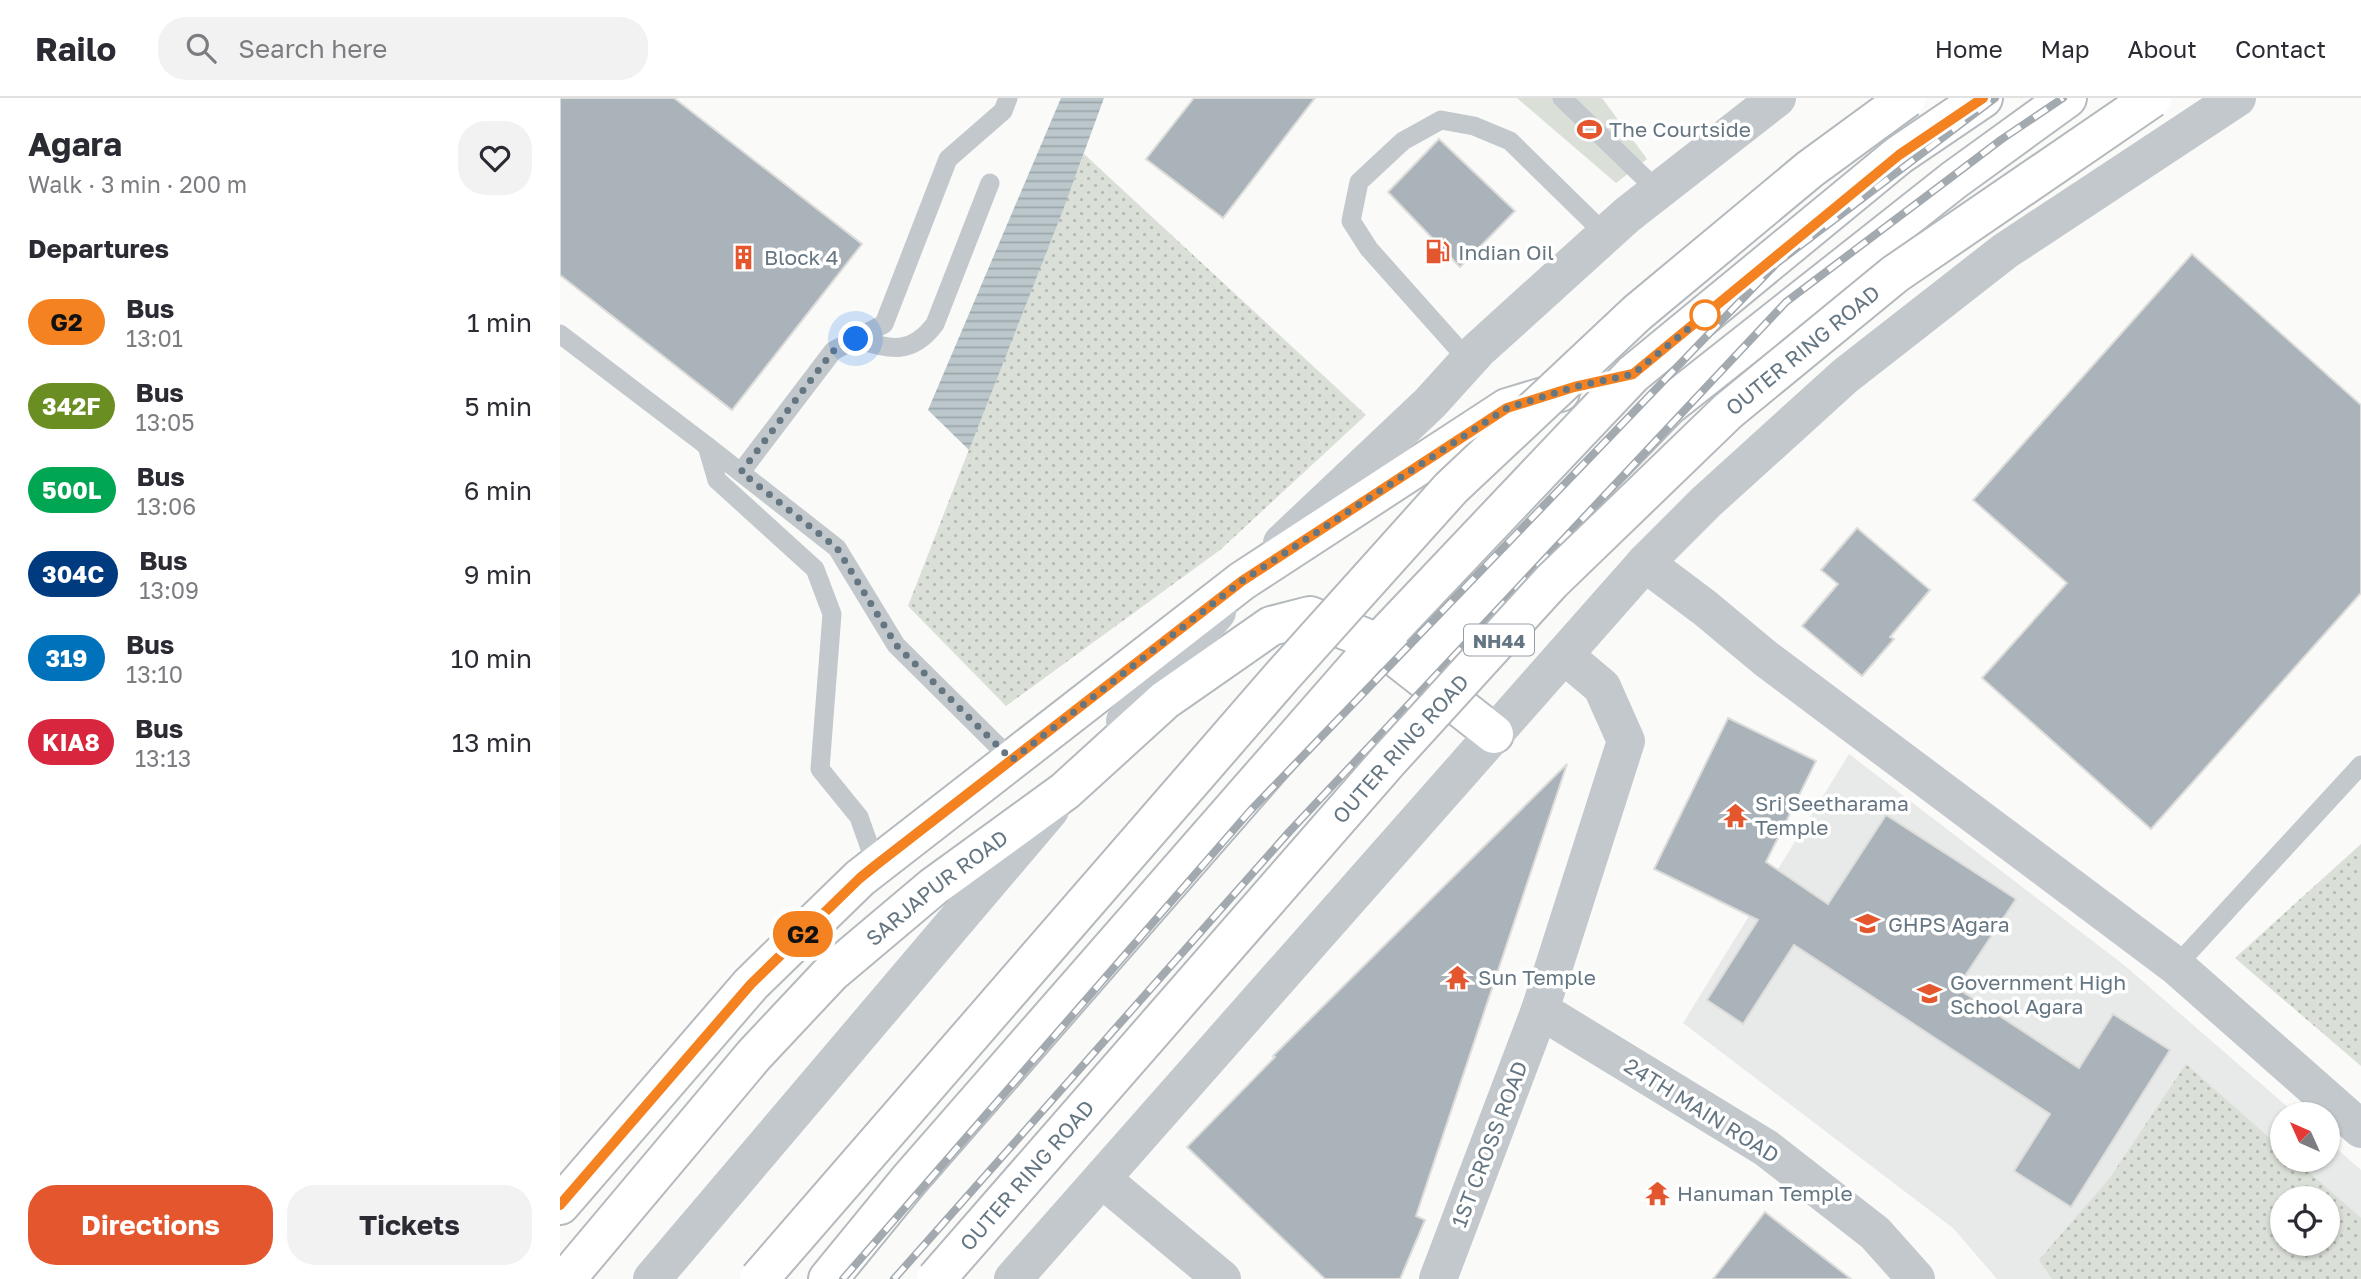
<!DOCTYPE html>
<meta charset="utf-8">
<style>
body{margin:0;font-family:"Golos Text",sans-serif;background:#f2f2f3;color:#2b2b33;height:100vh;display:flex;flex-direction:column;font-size:26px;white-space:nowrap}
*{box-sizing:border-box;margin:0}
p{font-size:23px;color:#7c7c81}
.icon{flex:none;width:38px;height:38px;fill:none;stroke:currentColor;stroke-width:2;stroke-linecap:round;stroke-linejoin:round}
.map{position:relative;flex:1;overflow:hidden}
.side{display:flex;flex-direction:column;background:#fff;width:560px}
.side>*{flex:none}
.badge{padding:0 14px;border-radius:23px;font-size:24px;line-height:46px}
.needle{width:46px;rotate:315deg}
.buttons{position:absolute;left:1710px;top:1004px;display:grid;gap:14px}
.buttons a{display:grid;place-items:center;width:70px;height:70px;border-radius:50%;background:#fff;box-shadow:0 2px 5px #0004;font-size:35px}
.you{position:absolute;width:35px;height:35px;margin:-18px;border:5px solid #fff;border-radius:50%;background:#1a73e8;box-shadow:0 0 0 10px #1a73e833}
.map>.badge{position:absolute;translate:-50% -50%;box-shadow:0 0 0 4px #fff}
h2{padding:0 28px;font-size:26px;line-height:63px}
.round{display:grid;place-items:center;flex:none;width:74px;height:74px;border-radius:28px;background:#f2f2f3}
.overview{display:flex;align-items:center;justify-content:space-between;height:119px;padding:0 28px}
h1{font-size:33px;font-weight:700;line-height:52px}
.action{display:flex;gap:14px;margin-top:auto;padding:14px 28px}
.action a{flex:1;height:80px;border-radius:28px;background:#e4572e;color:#fff;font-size:28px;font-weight:700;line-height:80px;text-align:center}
.action a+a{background:#f2f2f3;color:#2b2b33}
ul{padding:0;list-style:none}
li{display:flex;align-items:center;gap:21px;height:84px;padding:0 28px}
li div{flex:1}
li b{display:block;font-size:26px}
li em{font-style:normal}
li .badge{min-width:77px;font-weight:700;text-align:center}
header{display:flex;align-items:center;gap:42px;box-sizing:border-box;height:98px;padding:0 35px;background:#fff;border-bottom:2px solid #e1e1e2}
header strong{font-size:33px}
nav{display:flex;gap:38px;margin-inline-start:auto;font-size:24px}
.search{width:490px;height:63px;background:#f2f2f3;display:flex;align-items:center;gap:18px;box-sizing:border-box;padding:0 24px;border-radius:28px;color:#7c7c81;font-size:26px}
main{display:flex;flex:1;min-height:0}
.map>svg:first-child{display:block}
.built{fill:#e8e9e9;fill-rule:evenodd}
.grass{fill:url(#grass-dots);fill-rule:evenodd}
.pitch{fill:#dadfd7}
.water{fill:url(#water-rules)}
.building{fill:#aab3b9;stroke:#dcdcda;stroke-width:2}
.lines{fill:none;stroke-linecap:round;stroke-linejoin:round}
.primary-casing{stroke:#b5babe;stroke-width:42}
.service{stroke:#c3c8cc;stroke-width:19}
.minor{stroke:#c3c8cc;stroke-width:38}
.tertiary{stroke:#c3c8cc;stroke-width:38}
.primary{stroke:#fff;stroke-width:38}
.rail-casing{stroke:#a2aab0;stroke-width:8}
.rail{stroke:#fff;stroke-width:5;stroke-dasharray:16;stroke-linecap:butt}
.trunk-bridge-casing{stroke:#b4b9bd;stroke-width:42;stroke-linecap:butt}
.trunk-bridge{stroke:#fff;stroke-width:38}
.line-casing{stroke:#fff;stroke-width:16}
.line{stroke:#f58220;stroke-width:10}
.walk{stroke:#657683;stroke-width:7;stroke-dasharray:0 12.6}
.stop-dot{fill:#fff;stroke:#f58220;stroke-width:3.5}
.labels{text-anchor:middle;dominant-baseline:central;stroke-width:7;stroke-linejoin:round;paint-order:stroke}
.shield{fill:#fff;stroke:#939fa8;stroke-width:2}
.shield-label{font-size:19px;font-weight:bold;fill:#657683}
.poi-label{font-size:21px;fill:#657683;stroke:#fff;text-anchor:start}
.street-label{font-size:21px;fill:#657683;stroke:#fff}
</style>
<header>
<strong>Railo</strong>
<div class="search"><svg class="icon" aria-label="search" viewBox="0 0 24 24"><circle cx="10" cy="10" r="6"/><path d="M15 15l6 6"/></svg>Search here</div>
<nav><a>Home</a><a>Map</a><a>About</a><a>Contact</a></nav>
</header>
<main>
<section class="side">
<div class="overview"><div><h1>Agara</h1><p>Walk · 3 min · 200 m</p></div><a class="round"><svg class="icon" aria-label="heart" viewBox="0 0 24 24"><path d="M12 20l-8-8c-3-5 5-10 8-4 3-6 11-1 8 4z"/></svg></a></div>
<h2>Departures</h2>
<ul>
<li><span class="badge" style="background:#f58220;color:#111">G2</span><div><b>Bus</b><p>13:01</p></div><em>1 min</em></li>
<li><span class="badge" style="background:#6b8e23;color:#fff">342F</span><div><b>Bus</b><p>13:05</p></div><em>5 min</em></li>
<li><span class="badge" style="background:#00a651;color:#fff">500L</span><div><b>Bus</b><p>13:06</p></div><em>6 min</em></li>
<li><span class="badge" style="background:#003b80;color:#fff">304C</span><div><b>Bus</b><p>13:09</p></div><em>9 min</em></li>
<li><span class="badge" style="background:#0072bc;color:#fff">319</span><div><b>Bus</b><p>13:10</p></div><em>10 min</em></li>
<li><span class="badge" style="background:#d7263d;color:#fff">KIA8</span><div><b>Bus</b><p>13:13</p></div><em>13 min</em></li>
</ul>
<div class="action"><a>Directions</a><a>Tickets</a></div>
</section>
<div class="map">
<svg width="1801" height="1181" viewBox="0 0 1801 1181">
<defs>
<pattern id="grass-dots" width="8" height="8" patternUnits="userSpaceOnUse" patternTransform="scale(1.75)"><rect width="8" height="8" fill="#dadfd7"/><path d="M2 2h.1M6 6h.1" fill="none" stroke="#b4b9b4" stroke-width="1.8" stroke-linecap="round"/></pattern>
<pattern id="water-rules" width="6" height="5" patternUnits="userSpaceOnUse" patternTransform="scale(1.75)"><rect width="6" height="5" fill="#bbc7cb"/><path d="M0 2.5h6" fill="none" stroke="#9ca6aa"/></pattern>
</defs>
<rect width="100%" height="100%" fill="#fafaf8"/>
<!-- built -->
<path class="built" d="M 1289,656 L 1564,867 L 1737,1017 L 1722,1017 L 1722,1062 L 1768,1062 L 1768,1043 L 1801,1072 L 1801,1181 L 1437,1181 L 1393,1130 L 1123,925 ZM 1722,1101 L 1768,1101 L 1768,1146 L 1722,1146 Z"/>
<!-- grass -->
<g class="grass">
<path d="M 524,56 L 806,317 L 660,452 L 446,608 L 348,508 Z"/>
<path d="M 1801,746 L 1801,968 L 1675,860 Z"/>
<path d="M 1626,966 L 1722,1051 L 1722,1062 L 1735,1062 L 1801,1120 L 1801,1181 L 1492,1181 L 1479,1162 L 1549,1081 ZM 1722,1101 L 1768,1101 L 1768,1146 L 1722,1146 Z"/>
</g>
<!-- pitch -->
<path class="pitch" d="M 957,0 L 1042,0 L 1087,61 L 1056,85 Z"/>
<!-- water -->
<path class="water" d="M 501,0 L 544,0 L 503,112 L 409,352 L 368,312 Z"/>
<!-- building -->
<g class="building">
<path d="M 0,0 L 114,0 L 302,146 L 172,312 L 0,177 Z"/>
<path d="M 634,0 L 755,0 L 663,120 L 586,61 Z"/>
<path d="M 879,41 L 955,113 L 900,169 L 828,94 Z"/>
<path d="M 1632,156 L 1801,307 L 1801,495 L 1591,731 L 1422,580 L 1507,485 L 1413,402 Z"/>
<path d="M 1297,430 L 1370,492 L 1330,539 L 1334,541 L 1302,578 L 1242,528 L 1278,486 L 1261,472 Z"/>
<path d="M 1168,620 L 1256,663 L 1206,764 L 1268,806 L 1326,717 L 1456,801 L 1397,890 L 1519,970 L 1553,916 L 1610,952 L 1511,1109 L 1454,1073 L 1490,1016 L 1234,847 L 1183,926 L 1147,902 L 1198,822 L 1094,771 Z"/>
<path d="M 1007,666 L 856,1118 L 865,1122 L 840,1181 L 765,1181 L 627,1049 L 715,959 L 713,958 Z"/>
<path d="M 1205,1114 L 1291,1181 L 1153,1181 Z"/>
</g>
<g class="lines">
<defs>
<g id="primary">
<path d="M 853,572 L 1108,308 L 1394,82 L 1507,0"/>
<path d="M 0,1107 L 191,886 L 300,780 L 682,483 L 947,310 L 1000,294"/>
<path id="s1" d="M 6,1181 L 194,957 L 271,875 L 373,789 L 505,693 L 605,602 L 711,528 L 750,518 L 818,545 L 934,636"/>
<path d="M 268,1181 L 349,1082 L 818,545 L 1073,276 L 1339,57 L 1423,0"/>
</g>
</defs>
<!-- primary casing -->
<use href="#primary" class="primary-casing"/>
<!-- service -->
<g class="service">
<path d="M 1002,0 L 1098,93"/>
<path d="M 0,236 L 147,348"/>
<path d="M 296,241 C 330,251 351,258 375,226 L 430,85"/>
<path d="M 908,262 L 809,151 L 791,123 L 799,84 L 843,43 L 881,22 L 914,28 L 950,43 L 1046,137"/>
<path d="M 181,374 L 273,253 L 324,226 L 388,61 L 443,13 L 448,0"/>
<path d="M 316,767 L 299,719 L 260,671 L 272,516 L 255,471 L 157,382 L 147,348 L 277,450 L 336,547 L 452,662"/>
<path d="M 1616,868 L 1801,667"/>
</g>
<!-- minor -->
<g class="minor">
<path d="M 1085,465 L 1145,510 L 1205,560 L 1616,868 L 1801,1031"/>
<path d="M 542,1081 L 662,1181"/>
<path d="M 878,1181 L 980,912"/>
</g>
<!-- tertiary -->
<g class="tertiary">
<path d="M 722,445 L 870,305 L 918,252 L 1067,117 L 1217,0"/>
<path d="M 1004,557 L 1042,589 L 1066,643 L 980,912 L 1206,1050 L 1315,1135 L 1356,1181"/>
<path d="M 565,623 L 657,514"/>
<path d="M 92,1181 L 490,712"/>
<path d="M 453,1181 L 1085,465 L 1146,404 L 1285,278 L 1445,153 L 1677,0"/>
</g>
<!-- primary -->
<use href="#primary" class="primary"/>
<defs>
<g id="rail">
<path d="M 283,1181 L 690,713 L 1217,165 L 1435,0"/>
<path d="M 334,1181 L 729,734 L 1226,204 L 1442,41 L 1503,0"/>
</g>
</defs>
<!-- rail casing -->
<use href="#rail" class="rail-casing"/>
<!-- rail -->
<use href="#rail" class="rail"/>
<defs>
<g id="trunk-bridge">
<path d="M 199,1181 L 724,576 L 891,390 L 1077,215 L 1250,71 L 1347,0"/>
<path id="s2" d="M 376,1181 L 828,663 L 991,484 L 1168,313 L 1335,176 L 1592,0"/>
</g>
</defs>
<!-- trunk-bridge casing -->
<use href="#trunk-bridge" class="trunk-bridge-casing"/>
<!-- trunk-bridge -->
<use href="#trunk-bridge" class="trunk-bridge"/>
</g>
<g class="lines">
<defs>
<path id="line" d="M 0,1107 L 191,886 L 300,780 L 316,767 L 682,483 L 947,310 L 1014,289 L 1073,276 L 1339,57 L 1423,0"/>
</defs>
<!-- line casing -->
<use href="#line" class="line-casing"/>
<!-- line -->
<use href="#line" class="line"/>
<!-- walk -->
<path class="walk" d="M 296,241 L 273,253 L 181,374 L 277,450 L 336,547 L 452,662 L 682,483 L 947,310 L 1014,289 L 1073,276 L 1155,209 L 1145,217"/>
</g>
<!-- icons -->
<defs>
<symbol id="stadium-bare" viewBox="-9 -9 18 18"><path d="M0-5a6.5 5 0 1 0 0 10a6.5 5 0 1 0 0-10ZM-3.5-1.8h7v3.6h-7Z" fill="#e4572e" stroke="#fff" stroke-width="2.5" paint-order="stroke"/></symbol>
<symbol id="fuel-bare" viewBox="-9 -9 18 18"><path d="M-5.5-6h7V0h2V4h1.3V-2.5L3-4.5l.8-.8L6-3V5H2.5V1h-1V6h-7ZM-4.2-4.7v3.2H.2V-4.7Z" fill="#e4572e" stroke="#fff" stroke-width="2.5" paint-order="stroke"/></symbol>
<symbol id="building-bare" viewBox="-9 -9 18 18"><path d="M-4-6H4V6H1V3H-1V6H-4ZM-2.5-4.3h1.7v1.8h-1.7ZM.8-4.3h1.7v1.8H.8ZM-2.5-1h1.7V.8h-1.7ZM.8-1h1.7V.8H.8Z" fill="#e4572e" stroke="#fff" stroke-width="2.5" paint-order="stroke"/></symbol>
<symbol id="temple-bare" viewBox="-9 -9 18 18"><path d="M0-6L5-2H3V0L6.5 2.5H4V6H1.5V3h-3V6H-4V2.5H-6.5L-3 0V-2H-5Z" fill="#e4572e" stroke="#fff" stroke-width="2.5" paint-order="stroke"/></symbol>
<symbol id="school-bare" viewBox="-9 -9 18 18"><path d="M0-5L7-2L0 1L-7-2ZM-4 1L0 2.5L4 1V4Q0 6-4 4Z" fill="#e4572e" stroke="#fff" stroke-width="2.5" paint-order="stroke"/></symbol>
</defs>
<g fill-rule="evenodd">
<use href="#stadium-bare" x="1012" y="14" width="35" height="35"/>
<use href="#fuel-bare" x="860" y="136" width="35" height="35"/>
<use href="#building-bare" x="166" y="142" width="35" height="35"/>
<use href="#temple-bare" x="1158" y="700" width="35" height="35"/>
<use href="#school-bare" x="1290" y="808" width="35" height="35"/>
<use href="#temple-bare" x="880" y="862" width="35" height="35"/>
<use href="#school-bare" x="1352" y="878" width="35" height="35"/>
<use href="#temple-bare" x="1080" y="1078" width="35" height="35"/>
</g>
<!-- markers -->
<circle class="stop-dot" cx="1145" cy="217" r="14"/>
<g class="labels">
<!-- shield labels -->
<rect class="shield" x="904" y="526.5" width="70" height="31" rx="5"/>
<g class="shield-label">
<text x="939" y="542">NH44</text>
</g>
<!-- poi labels -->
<g class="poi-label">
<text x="1049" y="31">The Courtside</text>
<text x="898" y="154">Indian Oil</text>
<text x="204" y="159">Block 4</text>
<text x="1195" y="705">Sri Seetharama<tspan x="1195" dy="24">Temple</tspan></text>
<text x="1328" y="826">GHPS Agara</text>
<text x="918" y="879">Sun Temple</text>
<text x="1390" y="884">Government High<tspan x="1390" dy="24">School Agara</tspan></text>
<text x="1117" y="1095">Hanuman Temple</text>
</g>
<!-- street labels -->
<g class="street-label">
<text stroke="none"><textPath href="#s2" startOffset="1272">OUTER RING ROAD</textPath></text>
<text stroke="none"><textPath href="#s2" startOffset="705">OUTER RING ROAD</textPath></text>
<text stroke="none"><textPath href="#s1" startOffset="541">SARJAPUR ROAD</textPath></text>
<text transform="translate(1142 1012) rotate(32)">24TH MAIN ROAD</text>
<text transform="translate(929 1046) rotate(-69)">1ST CROSS ROAD</text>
<text stroke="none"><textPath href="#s2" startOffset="138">OUTER RING ROAD</textPath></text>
</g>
</g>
</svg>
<div class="buttons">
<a><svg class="needle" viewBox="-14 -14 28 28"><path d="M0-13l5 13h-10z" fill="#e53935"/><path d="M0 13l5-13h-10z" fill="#7c7c81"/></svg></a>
<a><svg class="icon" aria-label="locate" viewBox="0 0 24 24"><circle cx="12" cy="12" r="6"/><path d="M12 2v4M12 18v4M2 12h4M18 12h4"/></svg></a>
</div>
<div class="you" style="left:296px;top:241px"></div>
<b class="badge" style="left:243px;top:836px;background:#f58220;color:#111">G2</b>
</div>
</main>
